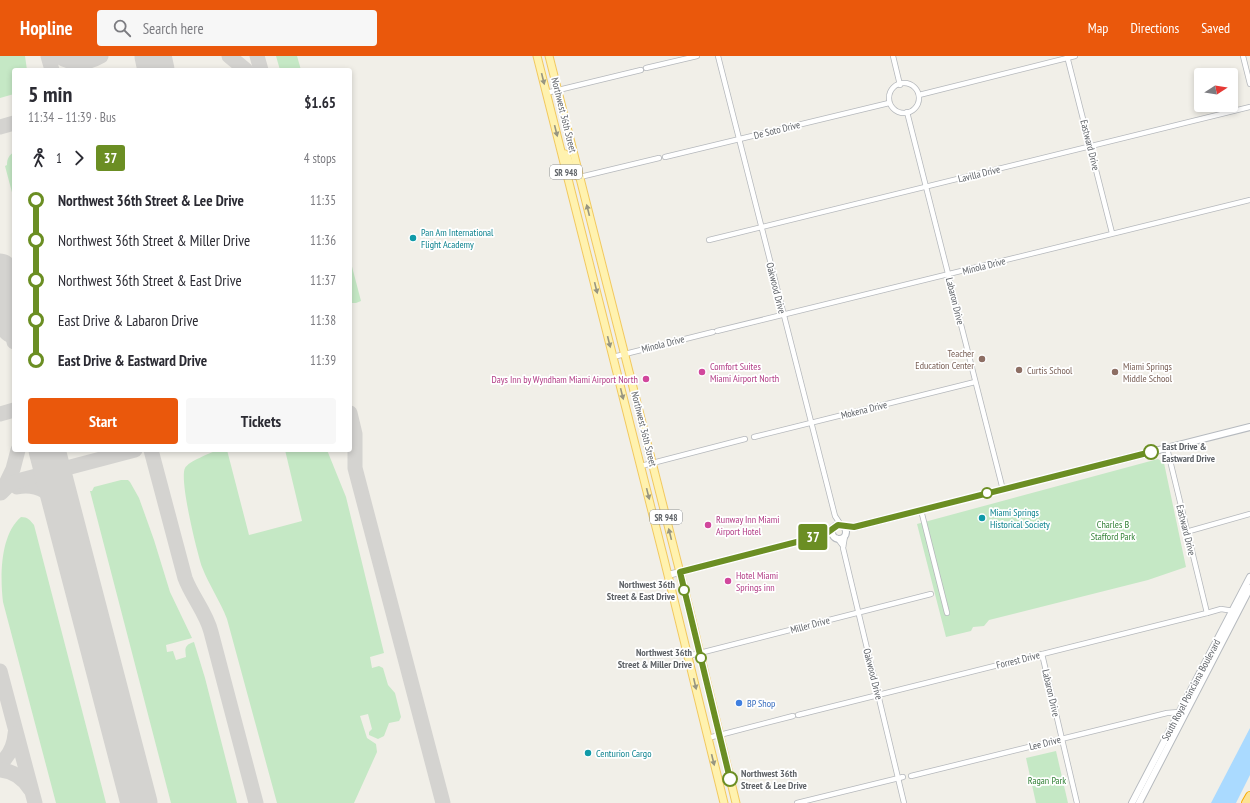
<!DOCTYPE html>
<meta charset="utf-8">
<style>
body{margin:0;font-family:"PT Sans Narrow",sans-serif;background:#f7f7f7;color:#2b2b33;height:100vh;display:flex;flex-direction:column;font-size:15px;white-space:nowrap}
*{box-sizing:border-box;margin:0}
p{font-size:13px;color:#7c7c81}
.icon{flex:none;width:22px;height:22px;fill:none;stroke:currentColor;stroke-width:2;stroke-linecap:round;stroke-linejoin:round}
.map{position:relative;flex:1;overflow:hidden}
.side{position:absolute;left:12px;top:12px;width:340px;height:384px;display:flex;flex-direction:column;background:#fff;border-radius:4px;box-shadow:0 2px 6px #0003}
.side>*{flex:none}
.badge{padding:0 8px;border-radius:3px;font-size:14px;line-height:26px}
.needle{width:26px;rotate:78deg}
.buttons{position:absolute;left:1194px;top:12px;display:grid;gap:8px}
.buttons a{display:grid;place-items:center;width:44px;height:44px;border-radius:4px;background:#fff;box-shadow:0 2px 6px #0003;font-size:20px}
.map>.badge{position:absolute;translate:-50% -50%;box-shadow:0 0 0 2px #fff}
.legs{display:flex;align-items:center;gap:6px;height:44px;padding:0 16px;font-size:13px}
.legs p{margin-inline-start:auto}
.head{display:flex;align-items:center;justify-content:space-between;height:68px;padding:0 16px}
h1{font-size:22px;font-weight:700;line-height:30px}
.primary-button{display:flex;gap:8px;margin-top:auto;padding:8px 16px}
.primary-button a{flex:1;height:46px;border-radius:4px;background:#ea580c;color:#fff;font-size:16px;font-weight:700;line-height:46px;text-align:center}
.primary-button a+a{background:#f7f7f7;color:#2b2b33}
ul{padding:0 16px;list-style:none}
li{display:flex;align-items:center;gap:14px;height:40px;font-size:15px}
li i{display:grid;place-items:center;width:6px;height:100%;margin:0 5px;background:currentColor}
li i::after{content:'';width:10px;height:10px;margin:-5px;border:3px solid;border-radius:50%;background:#fff}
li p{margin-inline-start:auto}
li:first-child i{background:linear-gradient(#0000 50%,currentColor 0)}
li:last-child i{background:linear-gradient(currentColor 50%,#0000 0)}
header{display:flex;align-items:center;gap:24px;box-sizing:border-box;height:56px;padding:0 20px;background:#ea580c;color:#fff}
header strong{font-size:19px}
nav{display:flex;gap:22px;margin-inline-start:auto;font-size:14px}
.search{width:280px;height:36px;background:#f7f7f7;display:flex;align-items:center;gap:10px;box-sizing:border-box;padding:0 14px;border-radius:4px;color:#7c7c81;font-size:15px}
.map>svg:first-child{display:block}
.green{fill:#c5e8c5}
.water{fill:#aadaff}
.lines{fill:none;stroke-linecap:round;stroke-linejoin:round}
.taxiway{stroke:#d4d3d0;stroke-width:15}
.runway{stroke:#d4d3d0;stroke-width:37}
.street-casing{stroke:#b5b8bc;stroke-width:6}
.secondary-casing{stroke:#b6babf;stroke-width:8}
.primary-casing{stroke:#f2c960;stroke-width:9}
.highway-casing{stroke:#f9ab00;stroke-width:10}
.street{stroke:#fff;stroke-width:4.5}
.secondary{stroke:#fff;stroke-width:6}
.primary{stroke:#fff2af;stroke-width:7}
.highway{stroke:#fde293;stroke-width:8}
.oneway{fill:#979581}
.line-1-casing{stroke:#fff;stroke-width:9}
.line-1{stroke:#6b8e23;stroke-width:6}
.culture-dot{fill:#0f9aa8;stroke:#fff;stroke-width:1.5}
.education-dot{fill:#8d6e63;stroke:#fff;stroke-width:1.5}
.hotel-dot{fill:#d1479c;stroke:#fff;stroke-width:1.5}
.stop-1-dot{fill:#fff;stroke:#6b8e23;stroke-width:2}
.shop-dot{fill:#3f7fe0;stroke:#fff;stroke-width:1.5}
.labels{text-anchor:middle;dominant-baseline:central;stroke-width:3.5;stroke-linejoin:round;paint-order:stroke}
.shield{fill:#fff;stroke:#8f9295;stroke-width:1}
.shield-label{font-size:9px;font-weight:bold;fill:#5f6368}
.street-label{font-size:10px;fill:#5f6368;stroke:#fff}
.culture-label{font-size:10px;fill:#0d838f;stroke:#fff;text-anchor:start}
.education-label{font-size:10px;fill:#785e54;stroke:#fff;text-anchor:start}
.hotel-label{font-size:10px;fill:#b23c85;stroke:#fff;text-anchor:start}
.stop-label{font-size:10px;font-weight:bold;fill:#5f6368;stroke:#fff;text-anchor:start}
.park-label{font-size:10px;fill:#348238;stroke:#fff}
.shop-label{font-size:10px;fill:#366cbe;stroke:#fff;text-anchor:start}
</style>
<header>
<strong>Hopline</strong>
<div class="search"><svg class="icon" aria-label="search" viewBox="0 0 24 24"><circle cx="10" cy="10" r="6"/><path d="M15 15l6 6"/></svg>Search here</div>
<nav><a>Map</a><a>Directions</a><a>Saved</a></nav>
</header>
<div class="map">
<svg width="1250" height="747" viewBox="0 0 1250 747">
<rect width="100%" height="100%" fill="#f1efe8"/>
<!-- green -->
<g class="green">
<path d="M 0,0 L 25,0 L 27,14 L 14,14 L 14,38 L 0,42 Z"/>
<path d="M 276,0 L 297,0 L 301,14 L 280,14 Z"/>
<path d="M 14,96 L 14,144 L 5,110 L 7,109 C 7,103 9,99 14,96 Z"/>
<path d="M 350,203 L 361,245 L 356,247 L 350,247 Z"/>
<path d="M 217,394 L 227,394 L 249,479 L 302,465 L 285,394 L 327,394 L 346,441 L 384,597 L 370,601 L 372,612 L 379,610 L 383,612 L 388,629 L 395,637 L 401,661 L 399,665 L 389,667 L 384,680 L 378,683 L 369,679 L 369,676 L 372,673 L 368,658 L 360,660 L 367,682 L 376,688 L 377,696 L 354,747 L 277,747 L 227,563 C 220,545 209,529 202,511 C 197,496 179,424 185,412 C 189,405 209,398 217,394 Z"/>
<path d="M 1158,403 L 1164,407 L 1186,511 L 1148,524 L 989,564 L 984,570 L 973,571 L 971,575 L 946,581 L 917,468 Z"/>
<path d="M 121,424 L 128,424 L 130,426 L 139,442 L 154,484 L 170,536 L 192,582 L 166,589 L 167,596 L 173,595 L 176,604 L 186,601 C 185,593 184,589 194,586 L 205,622 L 237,747 L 171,747 L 90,435 L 92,435 L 94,431 Z"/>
<path d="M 21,461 C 28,461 30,464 34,469 L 106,747 L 56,747 L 3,546 C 0,520 0,479 21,461 Z"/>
<path d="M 1056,695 L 1068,747 L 1036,747 L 1026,702 Z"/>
</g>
<!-- water -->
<path class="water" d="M 1250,672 L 1250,719 L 1236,747 L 1211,747 Z"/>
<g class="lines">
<!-- taxiway -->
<g class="taxiway">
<path d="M 48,0 L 52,14"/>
<path d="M 58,0 C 72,9 87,8 101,0"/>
<path d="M 229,0 L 246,14"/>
<path d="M 257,0 L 261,14"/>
<path d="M 0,71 L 14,67"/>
<path d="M 6,237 L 14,286"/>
<path d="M 350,357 L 355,378 L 355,412 L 443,747"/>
<path d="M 0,358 L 14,354"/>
<path d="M 151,394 L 185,522 C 192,541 206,556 211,576 L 256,747"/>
<path d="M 17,431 C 37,427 52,437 62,453"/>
<path d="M 3,434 L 13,413 L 18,394"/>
<path d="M 1,437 L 10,428 L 21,424 L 135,394"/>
<path d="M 0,615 L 35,747"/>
<path d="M 0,708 C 9,700 14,690 15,678"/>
<path d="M 0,714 C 13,715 23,722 30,733"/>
</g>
<!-- runway -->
<g class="runway">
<path d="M 153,0 L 156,14"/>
<path d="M 0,216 L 14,269"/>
<path d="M 47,394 L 139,747"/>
</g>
<defs>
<g id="street">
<path d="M 718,0 L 835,460 L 841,469"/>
<path d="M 893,0 L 900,29"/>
<path d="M 1067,0 L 1112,177"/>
<path d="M 1243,0 L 1250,28"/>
<path d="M 646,12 L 697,0"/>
<circle cx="904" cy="42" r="15"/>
<path d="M 546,37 L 641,14"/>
<path d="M 919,39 L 1075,0"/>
<path d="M 907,56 L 1003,434"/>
<path d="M 665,101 L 889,47"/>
<path d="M 580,121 L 659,102"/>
<path d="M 709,184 L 1250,51"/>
<path d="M 717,275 L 1250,144"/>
<path d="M 613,301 L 713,276"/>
<path d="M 754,381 L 975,326"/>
<path d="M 1167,392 L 1207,557"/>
<path d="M 641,410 L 745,383"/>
<path d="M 921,454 L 947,557"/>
<path d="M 1186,476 L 1250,458"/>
<path d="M 845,480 L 843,492 L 904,747"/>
<path d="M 837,482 L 843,490"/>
<path d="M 1042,598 L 1077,747"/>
<path d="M 688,600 L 931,538"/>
<path d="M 798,659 L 1207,557 L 1221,553 L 1234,555"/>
<path d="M 708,682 L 793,660"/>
<path d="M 911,720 L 1167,657 L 1179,656"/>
<path d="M 797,747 L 903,721"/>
</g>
<g id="secondary">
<circle cx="839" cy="476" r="7"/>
<path d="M 844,470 L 854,471 L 1250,371"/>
<path d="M 668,519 L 824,479 L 833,472"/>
<path d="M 1132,747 L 1250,521"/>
<path d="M 1139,747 L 1250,532"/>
</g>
<g id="primary">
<path d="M 537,0 L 664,503 L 724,747"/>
<path d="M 549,0 L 689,552 L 736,747"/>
<path d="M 565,98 L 567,100 L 573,118 L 580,121"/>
</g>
<path id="highway" d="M 1246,747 L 1250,740"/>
</defs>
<!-- street casing -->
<use href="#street" class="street-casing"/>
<!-- secondary casing -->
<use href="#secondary" class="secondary-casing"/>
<!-- primary casing -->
<use href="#primary" class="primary-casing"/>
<!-- highway casing -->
<use href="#highway" class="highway-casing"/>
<!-- street -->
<use href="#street" class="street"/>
<!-- secondary -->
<use href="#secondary" class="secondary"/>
<!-- primary -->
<use href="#primary" class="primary"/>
<!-- highway -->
<use href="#highway" class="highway"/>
</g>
<!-- one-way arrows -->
<defs><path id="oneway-solid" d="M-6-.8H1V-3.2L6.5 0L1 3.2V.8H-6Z"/></defs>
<g class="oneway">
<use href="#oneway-solid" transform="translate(543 23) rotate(76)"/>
<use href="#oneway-solid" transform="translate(556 75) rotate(76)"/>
<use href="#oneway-solid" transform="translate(588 154) rotate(-104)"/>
<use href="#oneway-solid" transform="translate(596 232) rotate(76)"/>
<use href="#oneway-solid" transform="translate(609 286) rotate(76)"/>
<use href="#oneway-solid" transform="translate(622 338) rotate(76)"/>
<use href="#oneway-solid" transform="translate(648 438) rotate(76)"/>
<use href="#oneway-solid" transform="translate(670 478) rotate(-104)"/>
<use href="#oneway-solid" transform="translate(695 628) rotate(77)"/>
<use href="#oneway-solid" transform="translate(713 704) rotate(76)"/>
</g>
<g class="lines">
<defs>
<path id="line-1" d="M 730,723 L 680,516 L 824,479 L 838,469 L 854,471 L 1151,396"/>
</defs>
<!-- line-1 casing -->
<use href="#line-1" class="line-1-casing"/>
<!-- line-1 -->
<use href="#line-1" class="line-1"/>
</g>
<!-- markers -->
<g class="culture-dot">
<circle cx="413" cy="182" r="4"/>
<circle cx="982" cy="462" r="4"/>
<circle cx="588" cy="697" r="4"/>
</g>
<g class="education-dot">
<circle cx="982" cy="303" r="4"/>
<circle cx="1019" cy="314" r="4"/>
<circle cx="1115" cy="316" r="4"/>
</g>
<g class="hotel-dot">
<circle cx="702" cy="316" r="4"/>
<circle cx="646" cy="323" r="4"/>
<circle cx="708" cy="469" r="4"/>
<circle cx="728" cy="525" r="4"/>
</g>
<g class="stop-1-dot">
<circle cx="1151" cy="396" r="7"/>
<circle cx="987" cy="437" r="5"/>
<circle cx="684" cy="534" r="5"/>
<circle cx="701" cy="602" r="5"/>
<circle cx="730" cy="723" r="7"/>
</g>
<circle class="shop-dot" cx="739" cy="647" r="4"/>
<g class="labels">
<!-- shield labels -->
<g class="shield">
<rect x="550" y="109" width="32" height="14" rx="3"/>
<rect x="650" y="454" width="32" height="14" rx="3"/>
</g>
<g class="shield-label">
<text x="566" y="116">SR 948</text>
<text x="666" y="461">SR 948</text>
</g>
<!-- street labels -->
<g class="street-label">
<text transform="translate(564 59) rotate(76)">Northwest 36th Street</text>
<text transform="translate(777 74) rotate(-14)">De Soto Drive</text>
<text transform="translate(1090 89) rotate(76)">Eastward Drive</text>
<text transform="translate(979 118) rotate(-14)">Lavilla Drive</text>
<text transform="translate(984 210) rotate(-14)">Minola Drive</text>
<text transform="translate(776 232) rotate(76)">Oakwood Drive</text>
<text transform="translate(955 245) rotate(76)">Labaron Drive</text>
<text transform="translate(663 288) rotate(-14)">Minola Drive</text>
<text transform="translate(864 354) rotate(-14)">Mokena Drive</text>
<text transform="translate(644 373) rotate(76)">Northwest 36th Street</text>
<text transform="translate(1186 474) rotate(76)">Eastward Drive</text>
<text transform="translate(810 569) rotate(-15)">Miller Drive</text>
<text transform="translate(1018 604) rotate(-14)">Forrest Drive</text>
<text transform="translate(873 618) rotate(76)">Oakwood Drive</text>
<text transform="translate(1191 634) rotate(-62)">South Royal Poinciana Boulevard</text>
<text transform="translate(1051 637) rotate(77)">Labaron Drive</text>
<text transform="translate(1045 687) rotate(-14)">Lee Drive</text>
</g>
<!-- culture labels -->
<g class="culture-label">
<text x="421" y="176">Pan Am International<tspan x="421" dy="12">Flight Academy</tspan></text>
<text x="990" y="456">Miami Springs<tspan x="990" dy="12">Historical Society</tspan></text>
<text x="596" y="697">Centurion Cargo</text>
</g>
<!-- education labels -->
<g class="education-label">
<text x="974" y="297" text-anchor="end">Teacher<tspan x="974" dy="12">Education Center</tspan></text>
<text x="1123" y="310">Miami Springs<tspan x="1123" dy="12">Middle School</tspan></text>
<text x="1027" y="314">Curtis School</text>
</g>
<!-- hotel labels -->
<g class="hotel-label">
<text x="710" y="310">Comfort Suites<tspan x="710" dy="12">Miami Airport North</tspan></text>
<text x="638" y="323" text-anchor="end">Days Inn by Wyndham Miami Airport North</text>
<text x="716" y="463">Runway Inn Miami<tspan x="716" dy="12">Airport Hotel</tspan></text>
<text x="736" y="519">Hotel Miami<tspan x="736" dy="12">Springs inn</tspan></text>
</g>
<!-- stop labels -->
<g class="stop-label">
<text x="1162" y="390">East Drive &amp;<tspan x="1162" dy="12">Eastward Drive</tspan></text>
<text x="675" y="528" text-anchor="end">Northwest 36th<tspan x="675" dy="12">Street &amp; East Drive</tspan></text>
<text x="692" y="596" text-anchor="end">Northwest 36th<tspan x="692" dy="12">Street &amp; Miller Drive</tspan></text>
<text x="741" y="717">Northwest 36th<tspan x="741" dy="12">Street &amp; Lee Drive</tspan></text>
</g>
<!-- park labels -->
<g class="park-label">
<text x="1113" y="468">Charles B<tspan x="1113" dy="12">Stafford Park</tspan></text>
<text x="1047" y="724">Ragan Park</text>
</g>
<!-- shop labels -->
<g class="shop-label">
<text x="747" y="647">BP Shop</text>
</g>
</g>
</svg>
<div class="buttons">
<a><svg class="needle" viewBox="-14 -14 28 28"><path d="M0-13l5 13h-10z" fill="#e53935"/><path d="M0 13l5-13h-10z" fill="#7c7c81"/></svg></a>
</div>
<b class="badge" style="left:813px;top:481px;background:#6b8e23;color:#fff">37</b>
<section class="side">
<div class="head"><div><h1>5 min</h1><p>11:34 – 11:39 · Bus</p></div><b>$1.65</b></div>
<div class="legs"><svg class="icon" aria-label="walk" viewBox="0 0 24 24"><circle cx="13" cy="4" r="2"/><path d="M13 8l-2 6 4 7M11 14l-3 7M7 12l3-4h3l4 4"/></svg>1<svg class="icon" aria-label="forward" viewBox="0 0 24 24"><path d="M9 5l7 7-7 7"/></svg><b class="badge" style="background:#6b8e23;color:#fff">37</b><p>4 stops</p></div>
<ul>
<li><i style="color:#6b8e23"></i><b>Northwest 36th Street &amp; Lee Drive</b><p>11:35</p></li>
<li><i style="color:#6b8e23"></i><span>Northwest 36th Street &amp; Miller Drive</span><p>11:36</p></li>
<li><i style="color:#6b8e23"></i><span>Northwest 36th Street &amp; East Drive</span><p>11:37</p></li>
<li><i style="color:#6b8e23"></i><span>East Drive &amp; Labaron Drive</span><p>11:38</p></li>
<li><i style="color:#6b8e23"></i><b>East Drive &amp; Eastward Drive</b><p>11:39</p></li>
</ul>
<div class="primary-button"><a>Start</a><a>Tickets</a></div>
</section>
</div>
